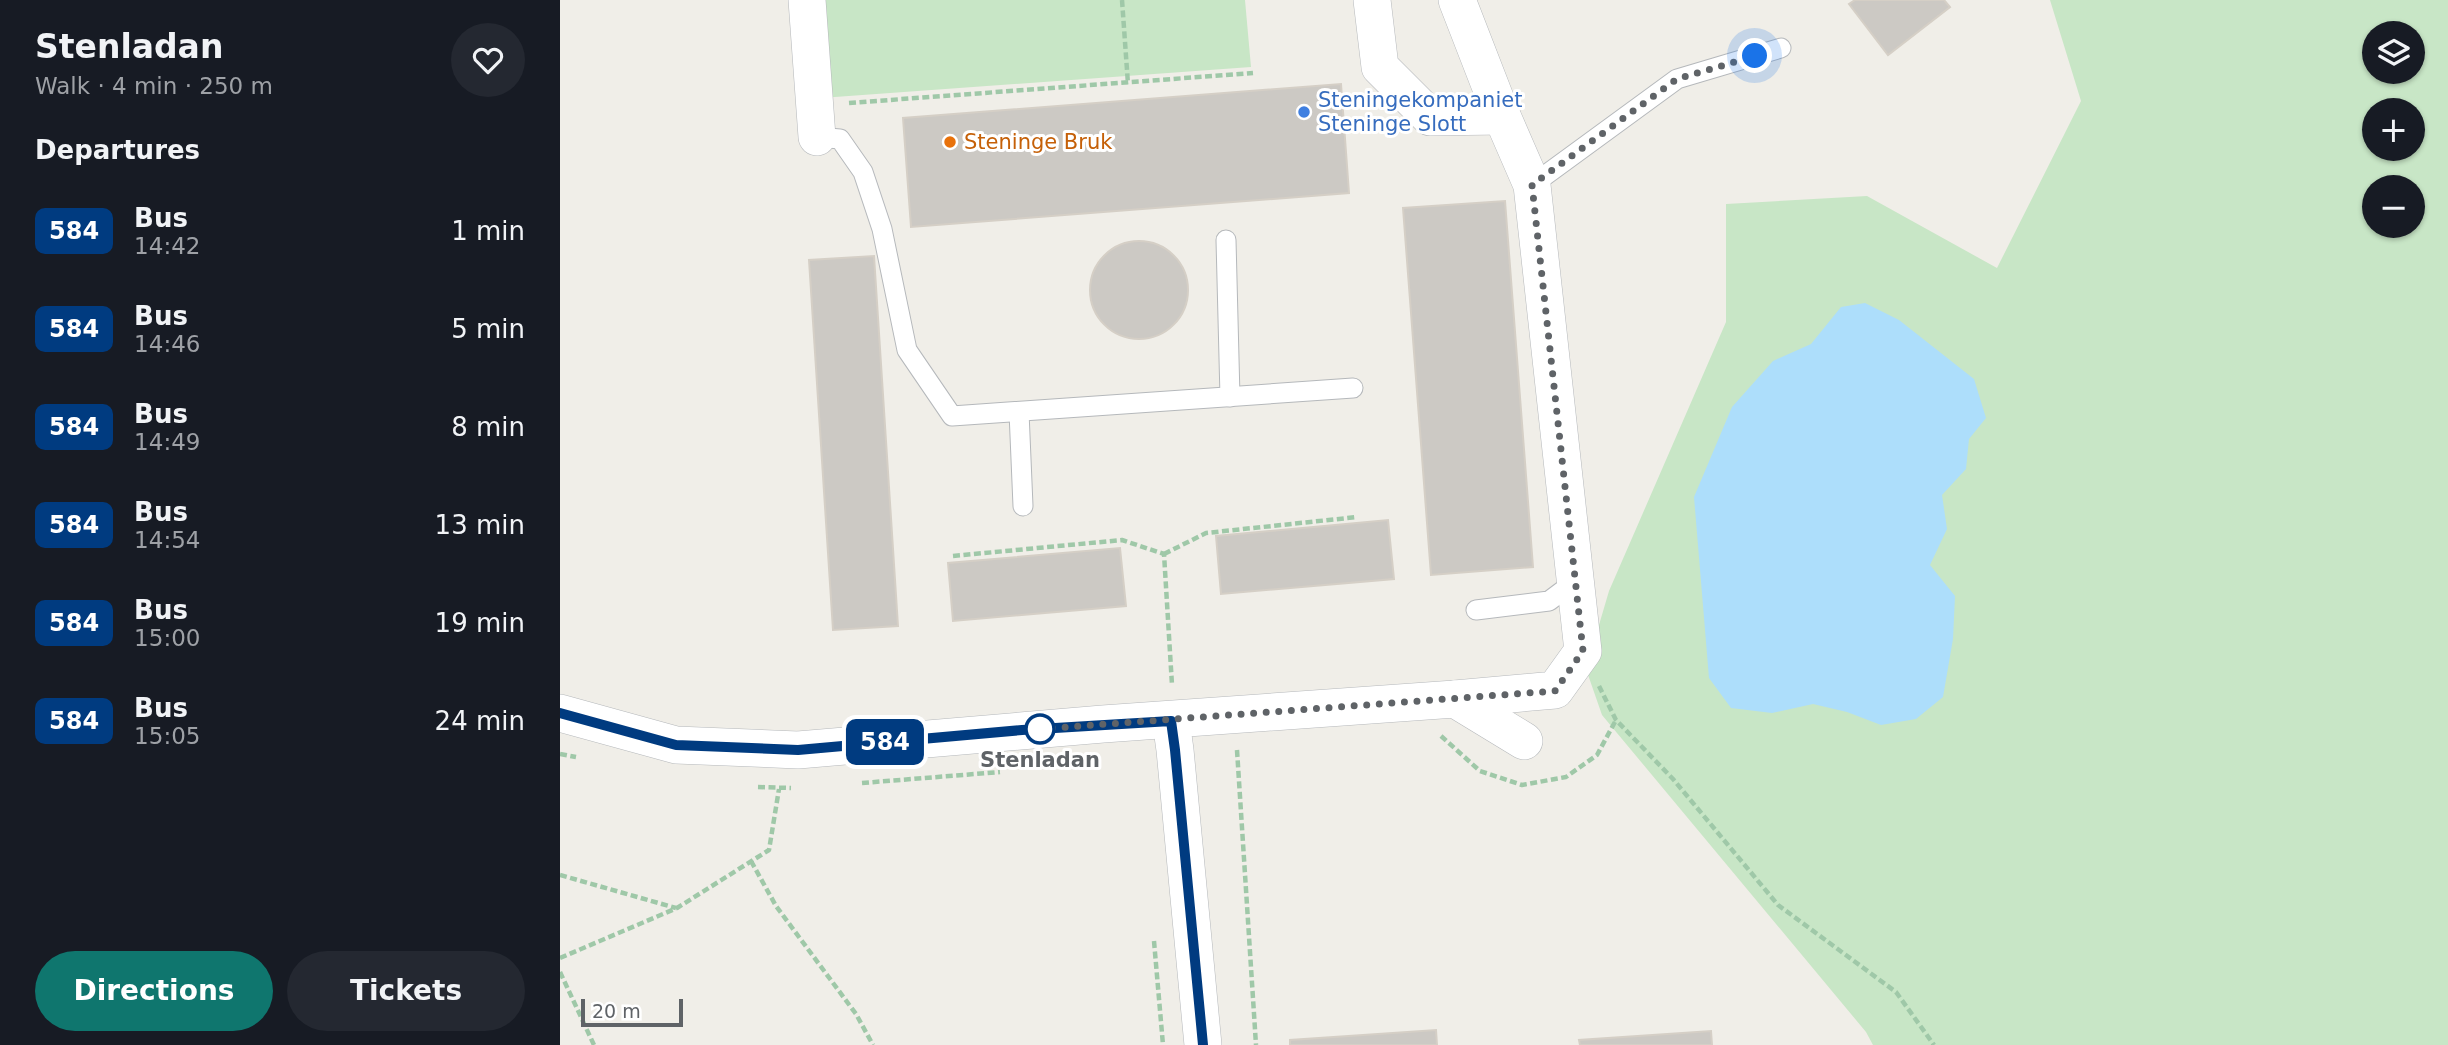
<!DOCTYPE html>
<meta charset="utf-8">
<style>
body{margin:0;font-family:"DejaVu Sans",sans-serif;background:#242831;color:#f1f3f6;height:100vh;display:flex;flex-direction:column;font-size:26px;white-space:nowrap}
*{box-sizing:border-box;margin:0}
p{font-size:23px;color:#9ea1a6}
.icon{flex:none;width:38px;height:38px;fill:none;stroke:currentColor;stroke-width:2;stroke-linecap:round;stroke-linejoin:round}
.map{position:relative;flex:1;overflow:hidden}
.side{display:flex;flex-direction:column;background:#171b24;width:560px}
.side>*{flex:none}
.badge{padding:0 14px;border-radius:10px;font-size:24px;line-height:46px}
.fabs{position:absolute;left:1802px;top:21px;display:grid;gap:14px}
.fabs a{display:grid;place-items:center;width:63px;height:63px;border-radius:50%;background:#171b24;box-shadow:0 2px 5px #0004;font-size:35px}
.scale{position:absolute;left:21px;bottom:18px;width:102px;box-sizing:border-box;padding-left:7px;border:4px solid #5f6367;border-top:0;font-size:19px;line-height:24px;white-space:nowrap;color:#5f6367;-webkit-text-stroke:5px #fff;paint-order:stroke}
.you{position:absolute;width:35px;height:35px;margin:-18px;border:5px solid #fff;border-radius:50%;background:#1a73e8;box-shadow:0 0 0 10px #1a73e833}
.map>.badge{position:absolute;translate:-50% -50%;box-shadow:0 0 0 4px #fff}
h2{padding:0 35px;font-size:26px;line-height:63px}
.round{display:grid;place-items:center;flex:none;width:74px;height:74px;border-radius:37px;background:#242831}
.head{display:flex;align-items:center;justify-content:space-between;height:119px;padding:0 35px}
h1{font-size:33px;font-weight:800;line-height:52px}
.action{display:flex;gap:14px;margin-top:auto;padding:14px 35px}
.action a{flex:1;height:80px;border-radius:42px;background:#0f766e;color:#fff;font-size:28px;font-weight:800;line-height:80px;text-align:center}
.action a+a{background:#242831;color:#f1f3f6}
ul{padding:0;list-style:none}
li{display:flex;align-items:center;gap:21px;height:98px;padding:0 35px}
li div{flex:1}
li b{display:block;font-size:26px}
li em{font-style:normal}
li .badge{min-width:77px;font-weight:700;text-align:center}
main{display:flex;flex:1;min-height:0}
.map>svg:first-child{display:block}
.green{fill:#c8e6c6;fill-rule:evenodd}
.water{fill:#addefb}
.building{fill:#ccc9c4;stroke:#d5cfc6;stroke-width:2}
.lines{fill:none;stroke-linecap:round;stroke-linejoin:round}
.service-casing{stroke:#b5b8bb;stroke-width:21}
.minor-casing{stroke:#b5b8bb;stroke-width:38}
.path{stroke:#9fc8a8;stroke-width:4.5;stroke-dasharray:7 3.5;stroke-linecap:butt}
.service{stroke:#fff;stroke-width:19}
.minor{stroke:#fff;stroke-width:37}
.line-casing{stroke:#fff;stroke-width:16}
.line{stroke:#003b80;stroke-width:10}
.walk{stroke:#5f6367;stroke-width:7;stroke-dasharray:0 12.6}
.shop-dot{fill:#3f7fe0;stroke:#fff;stroke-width:2.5}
.food-dot{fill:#e8710a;stroke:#fff;stroke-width:2.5}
.stop-dot{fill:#fff;stroke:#003b80;stroke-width:3.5}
.labels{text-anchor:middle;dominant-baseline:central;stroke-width:6;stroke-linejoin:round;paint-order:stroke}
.shop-label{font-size:21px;fill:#366cbe;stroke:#fff;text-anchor:start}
.food-label{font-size:21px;fill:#c56008;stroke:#fff;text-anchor:start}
.stop-label{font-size:21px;font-weight:bold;fill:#5f6367;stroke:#fff}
</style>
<main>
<section class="side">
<div class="head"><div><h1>Stenladan</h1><p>Walk · 4 min · 250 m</p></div><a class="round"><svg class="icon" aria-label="heart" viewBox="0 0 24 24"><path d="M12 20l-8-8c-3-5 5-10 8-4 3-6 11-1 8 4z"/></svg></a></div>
<h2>Departures</h2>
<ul>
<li><span class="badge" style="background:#003b80;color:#fff">584</span><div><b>Bus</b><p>14:42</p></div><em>1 min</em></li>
<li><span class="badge" style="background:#003b80;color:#fff">584</span><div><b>Bus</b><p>14:46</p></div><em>5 min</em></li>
<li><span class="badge" style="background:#003b80;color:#fff">584</span><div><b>Bus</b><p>14:49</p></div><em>8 min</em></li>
<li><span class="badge" style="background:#003b80;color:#fff">584</span><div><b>Bus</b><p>14:54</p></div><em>13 min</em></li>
<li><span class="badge" style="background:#003b80;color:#fff">584</span><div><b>Bus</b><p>15:00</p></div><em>19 min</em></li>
<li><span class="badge" style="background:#003b80;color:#fff">584</span><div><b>Bus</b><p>15:05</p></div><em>24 min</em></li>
</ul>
<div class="action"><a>Directions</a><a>Tickets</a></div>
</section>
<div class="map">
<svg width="1888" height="1045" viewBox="0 0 1888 1045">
<rect width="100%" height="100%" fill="#f0eee8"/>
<!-- green -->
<g class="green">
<path d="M 255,0 L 685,0 L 691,67 L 261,98 Z"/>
<path d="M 1490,0 L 1888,0 L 1888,1045 L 1313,1045 L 1306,1032 L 1042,715 L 1026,669 L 1049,591 L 1166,322 L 1166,204 L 1307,196 L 1437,268 L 1521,101 ZM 1815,33 L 1853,33 L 1853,72 L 1815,72 ZM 1815,110 L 1853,110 L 1853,149 L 1815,149 ZM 1815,187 L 1853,187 L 1853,226 L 1815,226 Z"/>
</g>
<!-- water -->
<path class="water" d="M 1305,303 L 1339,320 L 1414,379 L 1426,418 L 1409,439 L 1406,469 L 1382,495 L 1387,529 L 1370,565 L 1395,596 L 1393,639 L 1383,697 L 1356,719 L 1321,725 L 1287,712 L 1253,704 L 1212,713 L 1171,708 L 1149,678 L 1134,497 L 1172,407 L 1213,361 L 1251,344 L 1281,307 Z"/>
<!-- building -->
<g class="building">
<path d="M 1295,0 L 1384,0 L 1390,7 L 1328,55 L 1289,4 Z"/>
<path d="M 781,84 L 789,193 L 351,227 L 343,118 Z"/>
<path d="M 945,201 L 973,567 L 871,575 L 843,208 Z"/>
<circle cx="579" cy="290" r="49"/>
<path d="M 314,256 L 338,626 L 273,630 L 249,260 Z"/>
<path d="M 828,520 L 834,579 L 661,594 L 656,536 Z"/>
<path d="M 560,548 L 566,606 L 393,621 L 388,563 Z"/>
<path d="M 876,1030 L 877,1045 L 730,1045 L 730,1040 Z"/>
<path d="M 1151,1031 L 1152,1045 L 1020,1045 L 1019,1040 Z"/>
</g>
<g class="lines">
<defs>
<g id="service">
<path d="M 257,137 L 280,139 L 303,172 L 322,229 L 347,350 L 392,416 L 793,388"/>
<path d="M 972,185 L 1117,79 L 1221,48"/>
<path d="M 666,240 L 670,397"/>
<path d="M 459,412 L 463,506"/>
<path d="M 916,610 L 989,601 L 1017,580"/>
</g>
<g id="minor">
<path d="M 247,0 L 257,137"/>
<path d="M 812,0 L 820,67 L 870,117 L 942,116"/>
<path d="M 895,699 L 995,690 L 1023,651 L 972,185 L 942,116 L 897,0"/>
<path d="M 0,713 L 116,745 L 238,750 L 543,724 L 895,699 L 964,741"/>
<path d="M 611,721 L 615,750 L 643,1045"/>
</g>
</defs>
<!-- service casing -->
<use href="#service" class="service-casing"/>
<!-- minor casing -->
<use href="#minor" class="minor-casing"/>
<!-- path -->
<g class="path">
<path d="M 562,0 L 568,84"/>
<path d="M 289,103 L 693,73"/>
<path d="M 604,554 L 646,533 L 797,517"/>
<path d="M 393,556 L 562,540 L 604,554 L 612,685"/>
<path d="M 1039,686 L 1056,720 L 1113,779 L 1218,905 L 1336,992 L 1374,1045"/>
<path d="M 881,736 L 920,771 L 962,785 L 1006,777 L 1037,755 L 1056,720"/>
<path d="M 677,750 L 696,1045"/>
<path d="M 0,754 L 16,757"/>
<path d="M 302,783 L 440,772"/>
<path d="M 198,787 L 231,788"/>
<path d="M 191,861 L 216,906 L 296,1014 L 313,1045"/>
<path d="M 0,875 L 116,908"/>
<path d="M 594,941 L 603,1045"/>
<path d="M 0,958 L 117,908 L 209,850 L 219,789"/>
<path d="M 0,972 L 34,1045"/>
</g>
<!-- service -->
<use href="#service" class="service"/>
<!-- minor -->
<use href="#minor" class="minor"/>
</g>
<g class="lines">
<defs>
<path id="line" d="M 0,713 L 116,745 L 238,750 L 462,730 L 611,721 L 615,750 L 643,1045"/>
</defs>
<!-- line casing -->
<use href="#line" class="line-casing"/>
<!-- line -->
<use href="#line" class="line"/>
<!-- walk -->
<path class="walk" d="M 480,729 L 995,691 L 1023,651 L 972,185 L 1117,79 L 1195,56"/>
</g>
<!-- markers -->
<circle class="shop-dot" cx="744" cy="112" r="7"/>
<circle class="food-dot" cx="390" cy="142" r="7"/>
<circle class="stop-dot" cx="480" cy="729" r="14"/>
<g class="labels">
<!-- shop labels -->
<g class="shop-label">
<text x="758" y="100">Steningekompaniet<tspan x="758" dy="24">Steninge Slott</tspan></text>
</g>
<!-- food labels -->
<g class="food-label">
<text x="404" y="142">Steninge Bruk</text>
</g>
<!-- stop labels -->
<g class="stop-label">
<text x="480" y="760">Stenladan</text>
</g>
</g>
</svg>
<div class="fabs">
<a><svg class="icon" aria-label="layers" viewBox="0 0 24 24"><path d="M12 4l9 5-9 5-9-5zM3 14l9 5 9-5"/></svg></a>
<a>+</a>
<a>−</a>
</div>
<div class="scale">20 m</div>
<div class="you" style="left:1195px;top:56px"></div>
<b class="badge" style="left:325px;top:742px;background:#003b80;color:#fff">584</b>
</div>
</main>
